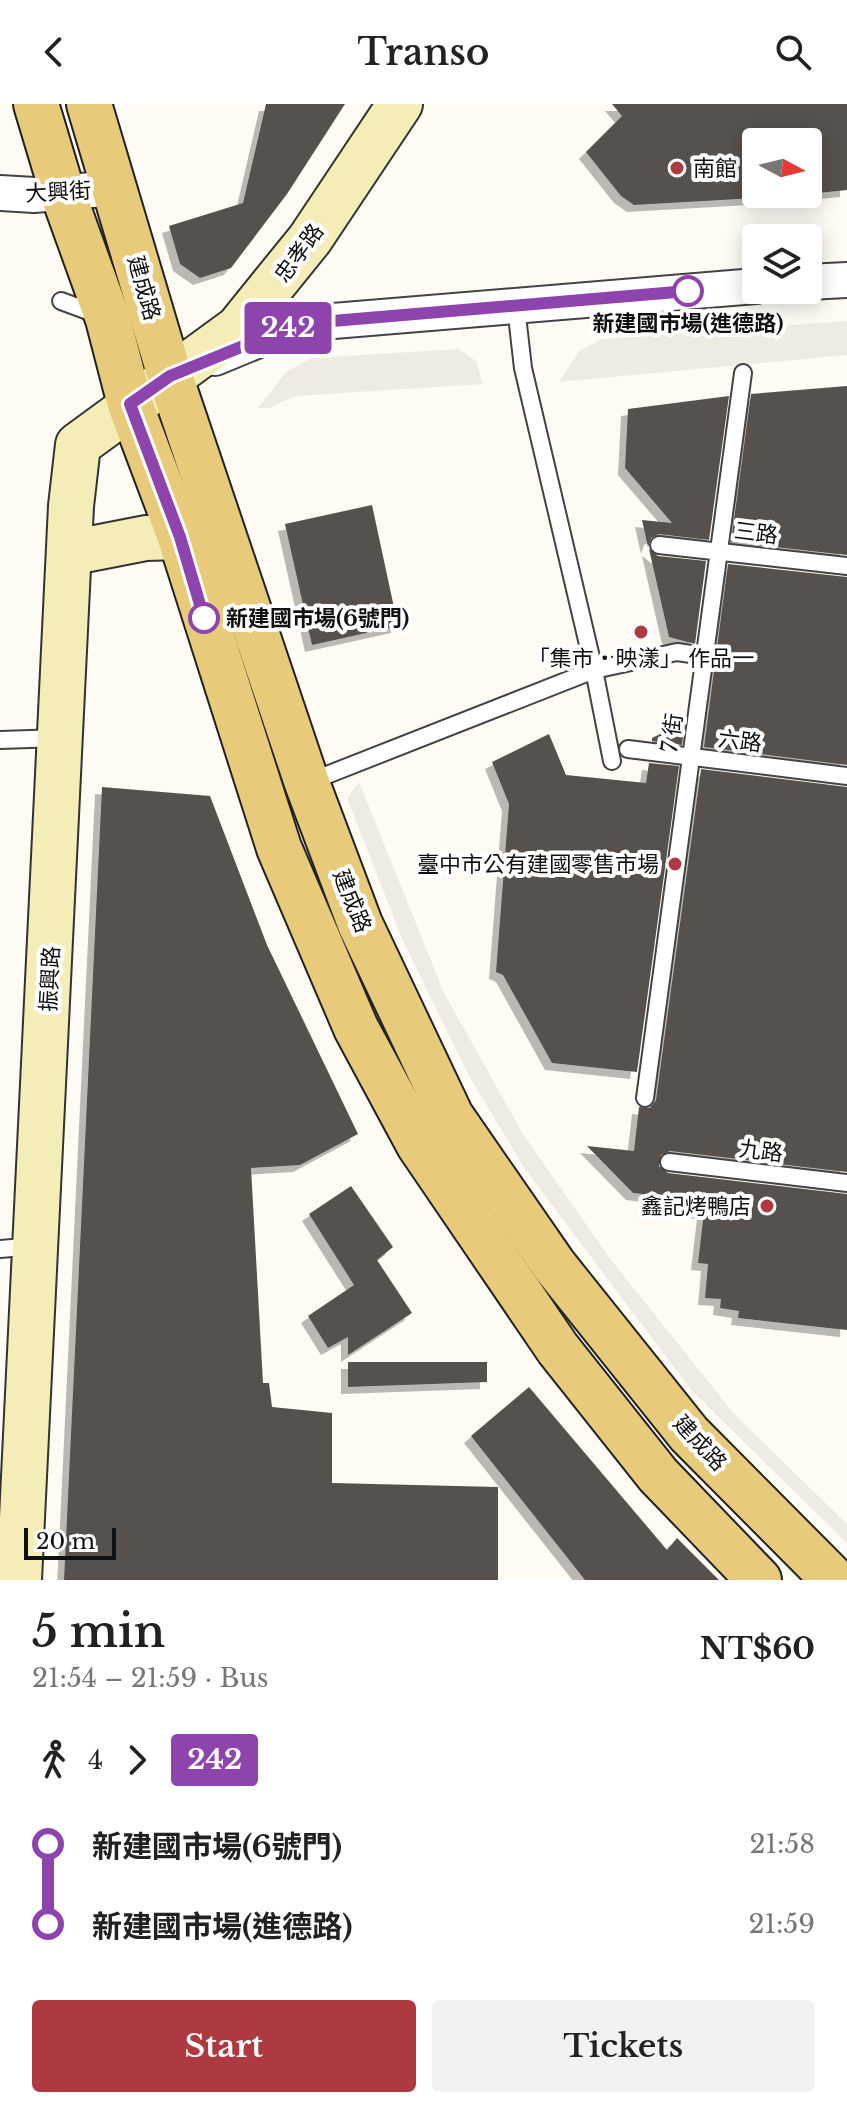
<!DOCTYPE html>
<meta charset="utf-8">
<style>
body{margin:0;font-family:"Libre Baskerville","Noto Sans TC",serif;background:#f2f2f2;color:#222;height:100vh;display:flex;flex-direction:column;font-size:30px;white-space:nowrap}
*{box-sizing:border-box;margin:0}
p{font-size:26px;color:#767676}
.icon{flex:none;width:44px;height:44px;fill:none;stroke:currentColor;stroke-width:2;stroke-linecap:round;stroke-linejoin:round}
.map{position:relative;height:1476px;overflow:hidden}
.sheet{display:flex;flex-direction:column;background:#fff;flex:1}
.sheet>*{flex:none}
.badge{padding:0 16px;border-radius:6px;font-size:28px;line-height:52px}
.needle{width:52px;rotate:97deg}
.tools{position:absolute;left:742px;top:24px;display:grid;gap:16px}
.tools a{display:grid;place-items:center;width:80px;height:80px;border-radius:8px;background:#fff;box-shadow:0 4px 20px #0003;font-size:40px}
.scale{position:absolute;left:24px;bottom:20px;width:92px;box-sizing:border-box;padding-left:8px;border:4px solid #101010;border-top:0;font-size:22px;line-height:28px;white-space:nowrap;color:#101010;-webkit-text-stroke:6px #fff;paint-order:stroke}
.map>.badge{position:absolute;translate:-50% -50%;box-shadow:0 0 0 4px #fff}
.legs{display:flex;align-items:center;gap:12px;height:88px;padding:0 32px;font-size:26px}
.legs p{margin-inline-start:auto}
.summary{display:flex;align-items:center;justify-content:space-between;height:136px;padding:0 32px}
h1{font-size:44px;font-weight:600;line-height:60px}
.cta{display:flex;gap:16px;margin-top:auto;padding:16px 32px}
.cta a{flex:1;height:92px;border-radius:8px;background:#ae3940;color:#fff;font-size:32px;font-weight:600;line-height:92px;text-align:center}
.cta a+a{background:#f2f2f2;color:#222}
ul{padding:0 32px;list-style:none}
li{display:flex;align-items:center;gap:28px;height:80px;font-size:30px}
li i{display:grid;place-items:center;width:12px;height:100%;margin:0 10px;background:currentColor}
li i::after{content:'';width:20px;height:20px;margin:-10px;border:6px solid;border-radius:50%;background:#fff}
li p{margin-inline-start:auto}
li:first-child i{background:linear-gradient(#0000 50%,currentColor 0)}
li:last-child i{background:linear-gradient(currentColor 50%,#0000 0)}
header{display:flex;justify-content:space-between;align-items:center;height:104px;padding:0 32px;background:#fff;font-size:36px;font-weight:600}
.map>svg:first-child{display:block}
.plaza{fill:#eeebe2}
.building{fill:#57514d;filter:url(#shadow)}
.lines{fill:none;stroke-linecap:round;stroke-linejoin:round}
.service-casing{stroke:#434343;stroke-width:20}
.minor-casing{stroke:#434343;stroke-width:38}
.secondary-casing{stroke:#323232;stroke-width:48}
.primary-casing{stroke:#212121;stroke-width:48}
.service{stroke:#fff;stroke-width:16}
.minor{stroke:#fff;stroke-width:34}
.secondary{stroke:#f5edb7;stroke-width:44}
.primary{stroke:#e7cb7a;stroke-width:44}
.line-1-casing{stroke:#fff;stroke-width:18}
.line-1{stroke:#8e44ad;stroke-width:12}
.poi-dot{fill:#ae3940;stroke:#fff;stroke-width:3}
.stop-1-dot{fill:#fff;stroke:#8e44ad;stroke-width:4}
.labels{text-anchor:middle;dominant-baseline:central;stroke-width:8;stroke-linejoin:round;paint-order:stroke}
.poi-label{font-size:22px;fill:#101010;stroke:#fff;text-anchor:end}
.street-label{font-size:22px;fill:#101010;stroke:#fff}
.stop-label{font-size:22px;font-weight:bold;fill:#101010;stroke:#fff}
</style>
<header><svg class="icon" aria-label="back" viewBox="0 0 24 24"><path d="M15 5l-7 7 7 7"/></svg>Transo<svg class="icon" aria-label="search" viewBox="0 0 24 24"><circle cx="10" cy="10" r="6"/><path d="M15 15l6 6"/></svg></header>
<div class="map">
<svg width="847" height="1476" viewBox="0 0 847 1476">
<defs>
<filter id="shadow"><feDropShadow dx="-7" dy="7" stdDeviation="0" flood-color="#0004"/></filter>
</defs>
<rect width="100%" height="100%" fill="#fdfbf4"/>
<!-- plaza -->
<g class="plaza">
<path d="M 847,217 L 847,251 L 559,278 L 580,246 L 602,235 Z"/>
<path d="M 459,245 L 476,257 L 483,280 L 296,292 L 269,304 L 258,304 L 286,268 L 311,254 Z"/>
<path d="M 359,678 L 444,889 L 523,1030 L 611,1156 L 735,1311 L 847,1420 L 847,1439 L 691,1286 L 525,1065 L 469,972 L 403,837 L 347,694 Z"/>
</g>
<!-- building -->
<g class="building">
<path d="M 266,0 L 345,0 L 287,90 L 231,164 L 200,174 L 180,160 L 169,122 L 243,99 Z"/>
<path d="M 612,0 L 847,0 L 847,86 L 808,90 L 808,38 L 756,38 L 756,94 L 634,101 L 621,92 L 586,48 L 622,12 Z"/>
<path d="M 847,282 L 847,451 L 731,438 L 751,290 Z"/>
<path d="M 729,292 L 709,436 L 659,430 L 651,434 L 648,443 L 642,416 L 672,419 L 625,364 L 628,305 Z"/>
<path d="M 372,401 L 398,522 L 312,541 L 285,420 Z"/>
<path d="M 649,445 L 658,452 L 706,457 L 695,540 L 669,533 Z"/>
<path d="M 728,460 L 847,473 L 847,661 L 704,643 Z"/>
<path d="M 685,618 L 682,641 L 652,637 L 652,634 Z"/>
<path d="M 549,630 L 566,671 L 646,679 L 649,659 L 679,662 L 637,968 L 552,959 L 503,871 L 496,868 L 509,700 L 492,658 Z"/>
<path d="M 701,665 L 847,683 L 847,1068 L 670,1047 L 661,1051 L 659,1062 L 668,1069 L 847,1090 L 847,1226 L 738,1214 L 739,1207 L 720,1204 L 721,1195 L 705,1194 L 708,1160 L 698,1159 L 704,1108 L 658,1104 L 660,1092 L 633,1089 L 587,1042 L 634,1047 L 639,1003 L 650,1004 L 656,996 Z"/>
<path d="M 102,683 L 210,692 L 267,841 L 358,1030 L 300,1061 L 251,1064 L 263,1279 L 269,1279 L 272,1303 L 332,1309 L 332,1379 L 498,1383 L 498,1476 L 64,1476 Z"/>
<path d="M 351,1082 L 393,1143 L 377,1156 L 412,1209 L 348,1251 L 348,1233 L 328,1244 L 308,1212 L 354,1181 L 309,1110 Z"/>
<path d="M 348,1258 L 487,1258 L 487,1278 L 348,1283 Z"/>
<path d="M 529,1283 L 667,1446 L 677,1434 L 719,1476 L 585,1476 L 471,1332 Z"/>
</g>
<g class="lines">
<defs>
<g id="service">
<path d="M 61,197 L 99,211"/>
<path d="M 659,441 L 847,462"/>
<path d="M 0,636 L 60,634"/>
<path d="M 628,645 L 847,672"/>
<path d="M 612,657 L 594,566 L 677,548 L 705,552"/>
<path d="M 309,678 L 594,566 L 523,264 L 516,203"/>
<path d="M 645,994 L 743,269"/>
<path d="M 669,1058 L 847,1079"/>
<path d="M 0,1145 L 35,1142"/>
</g>
<g id="minor">
<path d="M 0,89 L 34,91 L 115,84"/>
<path d="M 808,178 L 847,176"/>
<path d="M 215,254 L 297,220 L 756,182"/>
</g>
<g id="secondary">
<path d="M 69,449 L 146,434 L 180,433"/>
<path d="M 19,1476 L 71,402 L 78,341 L 238,224 L 310,135 L 400,0"/>
</g>
<g id="primary">
<path d="M 36,0 L 63,90 L 108,215 L 130,300 L 180,433 L 279,744 L 356,924 L 419,1041 L 558,1245 L 658,1371 L 759,1476"/>
<path d="M 89,0 L 170,272 L 307,679 L 360,820 L 451,1012 L 554,1161 L 689,1330 L 834,1476"/>
</g>
</defs>
<!-- service casing -->
<use href="#service" class="service-casing"/>
<!-- minor casing -->
<use href="#minor" class="minor-casing"/>
<!-- secondary casing -->
<use href="#secondary" class="secondary-casing"/>
<!-- primary casing -->
<use href="#primary" class="primary-casing"/>
<!-- service -->
<use href="#service" class="service"/>
<!-- minor -->
<use href="#minor" class="minor"/>
<!-- secondary -->
<use href="#secondary" class="secondary"/>
<!-- primary -->
<use href="#primary" class="primary"/>
</g>
<g class="lines">
<defs>
<path id="line-1" d="M 204,514 L 180,433 L 130,300 L 170,272 L 297,220 L 688,187"/>
</defs>
<!-- line-1 casing -->
<use href="#line-1" class="line-1-casing"/>
<!-- line-1 -->
<use href="#line-1" class="line-1"/>
</g>
<!-- markers -->
<g class="poi-dot">
<circle cx="677" cy="64" r="8"/>
<circle cx="641" cy="528" r="8"/>
<circle cx="675" cy="760" r="8"/>
<circle cx="767" cy="1102" r="8"/>
</g>
<g class="stop-1-dot">
<circle cx="688" cy="187" r="14"/>
<circle cx="204" cy="514" r="14"/>
</g>
<g class="labels">
<!-- poi labels -->
<g class="poi-label">
<text x="693" y="64" text-anchor="start">南館</text>
<text x="641" y="554" text-anchor="middle">「集市‧映漾」 作品一</text>
<text x="659" y="760">臺中市公有建國零售市場</text>
<text x="751" y="1102">鑫記烤鴨店</text>
</g>
<!-- street labels -->
<g class="street-label">
<text transform="translate(58 88) rotate(-3)">大興街</text>
<text transform="translate(299 149) rotate(-54)">忠孝路</text>
<text transform="translate(144 184) rotate(74)">建成路</text>
<text transform="translate(756 429) rotate(7)">三路</text>
<text transform="translate(672 629) rotate(-82)">7 街</text>
<text transform="translate(740 637) rotate(7)">六路</text>
<text transform="translate(352 797) rotate(68)">建成路</text>
<text transform="translate(50 875) rotate(-87)">振興路</text>
<text transform="translate(761 1047) rotate(7)">九路</text>
<text transform="translate(700 1339) rotate(47)">建成路</text>
</g>
<!-- stop labels -->
<g class="stop-label">
<text x="688" y="219">新建國市場(進德路)</text>
<text x="226" y="514" text-anchor="start">新建國市場(6號門)</text>
</g>
</g>
</svg>
<div class="tools">
<a><svg class="needle" viewBox="-14 -14 28 28"><path d="M0-13l5 13h-10z" fill="#e53935"/><path d="M0 13l5-13h-10z" fill="#767676"/></svg></a>
<a><svg class="icon" aria-label="layers" viewBox="0 0 24 24"><path d="M12 4l9 5-9 5-9-5zM3 14l9 5 9-5"/></svg></a>
</div>
<div class="scale">20 m</div>
<b class="badge" style="left:288px;top:224px;background:#8e44ad;color:#fff">242</b>
</div>
<section class="sheet">
<div class="summary"><div><h1>5 min</h1><p>21:54 – 21:59 · Bus</p></div><b>NT$60</b></div>
<div class="legs"><svg class="icon" aria-label="walk" viewBox="0 0 24 24"><circle cx="13" cy="4" r="2"/><path d="M13 8l-2 6 4 7M11 14l-3 7M7 12l3-4h3l4 4"/></svg>4<svg class="icon" aria-label="forward" viewBox="0 0 24 24"><path d="M9 5l7 7-7 7"/></svg><b class="badge" style="background:#8e44ad;color:#fff">242</b></div>
<ul>
<li><i style="color:#8e44ad"></i><b>新建國市場(6號門)</b><p>21:58</p></li>
<li><i style="color:#8e44ad"></i><b>新建國市場(進德路)</b><p>21:59</p></li>
</ul>
<div class="cta"><a>Start</a><a>Tickets</a></div>
</section>
